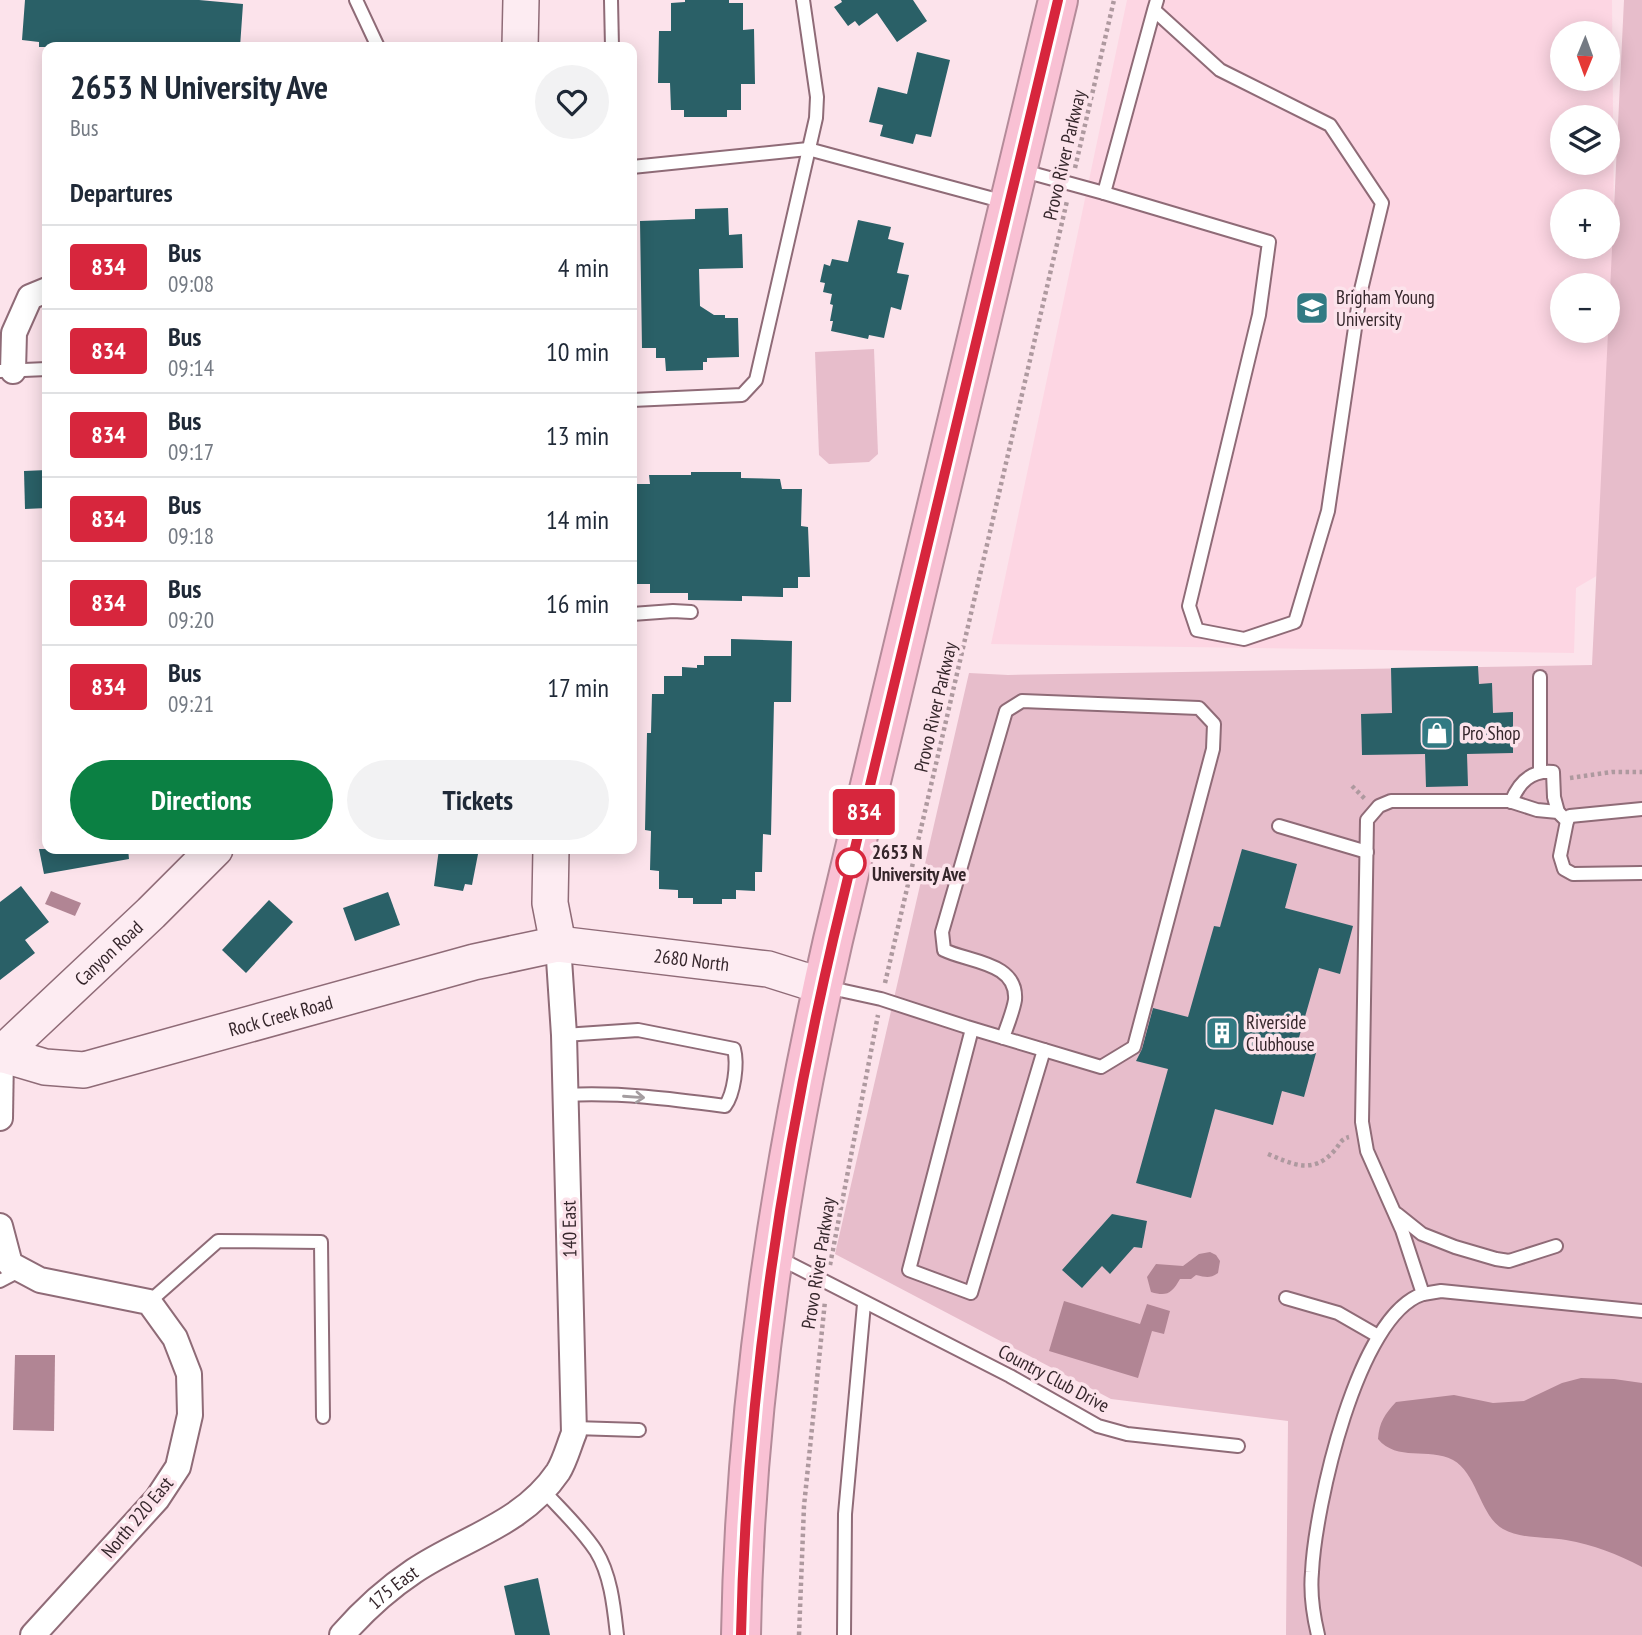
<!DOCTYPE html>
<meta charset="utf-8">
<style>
body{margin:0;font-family:"PT Sans Narrow",sans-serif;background:#f2f2f3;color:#1f2937;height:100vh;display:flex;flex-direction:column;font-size:26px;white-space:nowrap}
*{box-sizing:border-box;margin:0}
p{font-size:23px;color:#747a83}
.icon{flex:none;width:38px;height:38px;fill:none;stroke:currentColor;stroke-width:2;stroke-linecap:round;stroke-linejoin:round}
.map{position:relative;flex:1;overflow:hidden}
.sheet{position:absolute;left:42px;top:42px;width:595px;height:812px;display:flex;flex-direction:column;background:#fff;border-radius:14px;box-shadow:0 4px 18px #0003}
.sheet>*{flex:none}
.badge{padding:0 14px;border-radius:5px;font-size:24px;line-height:46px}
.needle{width:46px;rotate:181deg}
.fabs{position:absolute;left:1550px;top:21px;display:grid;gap:14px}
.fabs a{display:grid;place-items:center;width:70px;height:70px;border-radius:50%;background:#fff;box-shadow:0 4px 18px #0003;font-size:35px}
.map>.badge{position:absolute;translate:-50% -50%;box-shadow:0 0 0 4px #fff}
h2{padding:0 28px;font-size:26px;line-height:63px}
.round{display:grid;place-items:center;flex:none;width:74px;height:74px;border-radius:37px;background:#f2f2f3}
.overview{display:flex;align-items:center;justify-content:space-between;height:119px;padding:0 28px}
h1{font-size:33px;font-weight:700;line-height:52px}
.primary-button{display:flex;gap:14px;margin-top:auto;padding:14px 28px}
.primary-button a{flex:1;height:80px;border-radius:42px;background:#0b8043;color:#fff;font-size:28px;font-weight:700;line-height:80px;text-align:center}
.primary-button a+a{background:#f2f2f3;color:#1f2937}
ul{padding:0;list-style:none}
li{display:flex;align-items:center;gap:21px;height:84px;padding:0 28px;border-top:2px solid #e0e1e3}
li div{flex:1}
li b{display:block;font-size:26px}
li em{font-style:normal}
li .badge{min-width:77px;font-weight:700;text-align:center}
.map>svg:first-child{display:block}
.built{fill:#fdd6e3;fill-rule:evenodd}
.green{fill:#e7bdcb}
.water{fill:#b18594}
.building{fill:#2a6067}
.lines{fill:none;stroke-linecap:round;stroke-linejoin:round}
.lane-casing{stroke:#8f6b77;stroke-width:16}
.street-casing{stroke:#8f6b77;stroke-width:28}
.secondary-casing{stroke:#8f6b77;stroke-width:38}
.highway-casing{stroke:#b48b99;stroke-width:42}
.path{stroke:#ae999f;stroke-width:4.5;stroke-dasharray:3.5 3.5;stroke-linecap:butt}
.lane{stroke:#fff;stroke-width:12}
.street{stroke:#fff;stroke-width:24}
.secondary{stroke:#fdecf2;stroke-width:35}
.highway{stroke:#f9c1d4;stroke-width:38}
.oneway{stroke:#a49da0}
.line-casing{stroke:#fff;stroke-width:16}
.line{stroke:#d7263d;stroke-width:10}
.stop-dot{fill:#fff;stroke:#d7263d;stroke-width:3.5}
.labels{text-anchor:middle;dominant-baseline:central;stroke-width:7;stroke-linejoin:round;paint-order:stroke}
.street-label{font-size:19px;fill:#35262b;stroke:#fce3eb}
.poi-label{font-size:19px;fill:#35262b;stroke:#fce3eb;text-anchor:start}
.stop-label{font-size:19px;font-weight:bold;fill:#35262b;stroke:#fce3eb;text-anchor:start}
</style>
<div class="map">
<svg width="1642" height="1635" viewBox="0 0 1642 1635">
<rect width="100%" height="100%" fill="#fce3eb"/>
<!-- built -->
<path class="built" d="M 1127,0 L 1612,0 L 1617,564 L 1576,588 L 1574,653 L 991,644 ZM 1563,33 L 1608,33 L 1608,79 L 1563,79 ZM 1563,117 L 1608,117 L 1608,163 L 1563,163 ZM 1563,201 L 1608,201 L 1608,247 L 1563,247 ZM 1563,285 L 1608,285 L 1608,331 L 1563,331 Z"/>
<!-- green -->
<g class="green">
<path d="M 1624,0 L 1642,0 L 1642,1635 L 1286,1635 L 1288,1421 L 1111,1399 L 835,1254 L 969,673 L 1008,675 L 1592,665 Z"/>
<path d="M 874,349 L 878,454 L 869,462 L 829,464 L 819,455 L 815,352 Z"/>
</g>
<!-- water -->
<g class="water">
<path d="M 51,891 L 81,903 L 75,916 L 45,904 Z"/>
<path d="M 1210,1252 L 1216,1255 L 1220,1261 L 1218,1273 C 1209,1279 1206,1277 1196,1275 L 1191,1279 L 1180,1279 C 1172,1293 1167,1297 1151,1292 L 1147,1277 L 1156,1264 L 1183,1266 L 1199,1254 Z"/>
<path d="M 1064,1301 L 1140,1324 L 1147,1304 L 1170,1311 L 1164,1334 L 1152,1331 L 1138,1378 L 1049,1351 Z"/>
<path d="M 15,1355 L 55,1355 L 54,1431 L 13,1430 Z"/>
<path d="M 1581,1378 L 1614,1379 L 1642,1383 L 1642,1567 C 1617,1554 1594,1545 1566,1540 C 1547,1537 1520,1539 1503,1529 C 1480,1516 1477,1473 1453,1460 C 1428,1447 1397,1462 1378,1439 C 1379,1422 1385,1414 1396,1402 L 1454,1395 L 1493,1403 L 1524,1401 L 1562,1383 Z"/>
</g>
<!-- building -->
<g class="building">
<path d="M 25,0 L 199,0 L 243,4 L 240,47 L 179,47 L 113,42 L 112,47 L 39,47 L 39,42 L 22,40 Z"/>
<path d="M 685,0 L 729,0 L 729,3 L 743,3 L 743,30 L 754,29 L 755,84 L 741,84 L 741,110 L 727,110 L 727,117 L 684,117 L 684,110 L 671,110 L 670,83 L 658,83 L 659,31 L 671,31 L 671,3 L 685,2 Z"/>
<path d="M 841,0 L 913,0 L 927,21 L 897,42 L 877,13 L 859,26 L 855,21 L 848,26 L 834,7 L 842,2 Z"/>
<path d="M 917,52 L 950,60 L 931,137 L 916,134 L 913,144 L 880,136 L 883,125 L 869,122 L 878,87 L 907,94 Z"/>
<path d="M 728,208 L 729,235 L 742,234 L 743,268 L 699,269 L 700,306 L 714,315 L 725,315 L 725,318 L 738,318 L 739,357 L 707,358 L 707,362 L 703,362 L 703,370 L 666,371 L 665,358 L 656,358 L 656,348 L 642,348 L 640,221 L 695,219 L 695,209 Z"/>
<path d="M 858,220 L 891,227 L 888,239 L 904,243 L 897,273 L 909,275 L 901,310 L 891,307 L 884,338 L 869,335 L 868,339 L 831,331 L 833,321 L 830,321 L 833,305 L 830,304 L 832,294 L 823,292 L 825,283 L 820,282 L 824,264 L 830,266 L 832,259 L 848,262 Z"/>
<path d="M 47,470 L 47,508 L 25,509 L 24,471 Z"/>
<path d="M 691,472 L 741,472 L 741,478 L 780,479 L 782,489 L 802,489 L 801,526 L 808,527 L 810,577 L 798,577 L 798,588 L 783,588 L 783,597 L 742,596 L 742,601 L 688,600 L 688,593 L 650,593 L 650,584 L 632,584 L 632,484 L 650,484 L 649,475 L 691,475 Z"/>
<path d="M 731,639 L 792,641 L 791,702 L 774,702 L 771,835 L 763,834 L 762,872 L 755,872 L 755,891 L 736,890 L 736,899 L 722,899 L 722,904 L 693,904 L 693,898 L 678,898 L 678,890 L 659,889 L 659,871 L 650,870 L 651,831 L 645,830 L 647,733 L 651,733 L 652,694 L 664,694 L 664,676 L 682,676 L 682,667 L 697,668 L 697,665 L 704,665 L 704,656 L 731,656 Z"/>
<path d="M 1478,666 L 1479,684 L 1492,683 L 1493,713 L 1513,712 L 1513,753 L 1467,754 L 1468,786 L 1426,787 L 1425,754 L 1362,755 L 1361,714 L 1392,713 L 1391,668 Z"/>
<path d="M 39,849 L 128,849 L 129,859 L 44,874 Z"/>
<path d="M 439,849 L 479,849 L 472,885 L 465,884 L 463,891 L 434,886 Z"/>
<path d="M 1242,849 L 1297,864 L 1285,908 L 1353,926 L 1340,974 L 1319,968 L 1296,1048 L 1316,1053 L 1304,1097 L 1282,1091 L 1273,1125 L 1215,1109 L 1191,1198 L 1136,1183 L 1168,1069 L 1136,1061 L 1142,1049 L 1153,1008 L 1188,1017 L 1214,926 L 1220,927 Z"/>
<path d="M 21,886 L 49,922 L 25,940 L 35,953 L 0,980 L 0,902 Z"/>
<path d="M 388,892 L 400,925 L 355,941 L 343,908 Z"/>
<path d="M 269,900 L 293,922 L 246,973 L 222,950 Z"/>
<path d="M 1112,1214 L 1147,1221 L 1142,1248 L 1134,1247 L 1110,1274 L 1102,1266 L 1082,1288 L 1062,1270 Z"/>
<path d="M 538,1578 L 550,1635 L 515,1635 L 504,1586 Z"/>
</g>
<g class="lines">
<defs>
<g id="lane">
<path d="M 356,0 L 378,47"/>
<path d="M 611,0 L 612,47"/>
<path d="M 1154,10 L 1220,70 L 1330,125 L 1382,203 L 1360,294 L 1328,511 L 1295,622 L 1244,639 L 1197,630 L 1189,606 L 1259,315 L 1269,242 L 1104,193 L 1154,10 L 1157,0"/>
<path d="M 632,167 L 808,149 L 1005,202"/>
<path d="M 1020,170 L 1104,193"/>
<path d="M 0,371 L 47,369"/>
<path d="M 632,400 L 742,395 L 756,380 L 816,118 L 817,97 L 803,0"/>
<path d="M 632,614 L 673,611 L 691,612"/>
<path d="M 1540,677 L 1540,772"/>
<path d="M 1511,802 C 1519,782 1531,770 1553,772 L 1554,797 L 1558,812"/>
<path d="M 1567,821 L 1570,816 L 1642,809"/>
<path d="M 1279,826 L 1367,852"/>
<path d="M 826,987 L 881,999 L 967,1027 L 1101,1067 L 1134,1047 L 1213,749 L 1214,724 L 1199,708 L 1022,701 L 1006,711 L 942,932 L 944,950 C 968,962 1018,962 1015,1000 C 1013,1012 1007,1026 1003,1038"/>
<path d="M 972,1029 L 909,1270 L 971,1293 L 1044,1050"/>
<path d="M 564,1035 L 638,1030 L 734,1049 C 738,1064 734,1094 725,1106 C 672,1099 619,1092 566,1095"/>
<path d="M 1397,1214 L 1422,1234 L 1455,1247 L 1496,1259 L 1509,1261 L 1556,1246"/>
<path d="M 779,1258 L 1010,1376 L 1098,1426 L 1127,1434 L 1238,1446"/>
<path d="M 0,1281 L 21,1270"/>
<path d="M 1423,1294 L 1441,1291 L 1642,1311"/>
<path d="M 1286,1298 L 1338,1313 L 1378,1336"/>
<path d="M 149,1302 L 218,1241 L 321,1242 L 323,1417"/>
<path d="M 574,1428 L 639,1430"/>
<path d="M 542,1489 C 560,1509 581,1528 596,1551 C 611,1575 614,1608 617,1635"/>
<path d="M 844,1635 L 845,1514 L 864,1304"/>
<path d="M 1318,1635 C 1313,1614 1310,1593 1312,1572 C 1315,1508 1357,1315 1423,1294 L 1402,1230 L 1367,1151 L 1362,1122 L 1367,820 L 1379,806 L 1391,801 L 1509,801 L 1537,810 L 1558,812 L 1567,821 L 1560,856 L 1564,869 L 1573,874 L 1642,873"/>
</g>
<g id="street">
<path d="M 13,371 L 14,333 L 30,297 L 47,290"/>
<path d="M 0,1118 L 1,1054"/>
<path d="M 0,1226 L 10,1264 L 40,1280 L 149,1302 L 175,1338 L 189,1374 L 190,1415 L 178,1467 L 157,1499 L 33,1635"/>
<path id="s1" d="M 342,1635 C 363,1611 387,1589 414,1571 C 463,1538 522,1525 558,1472 C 565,1461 569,1445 574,1433 L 564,1035 L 558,944"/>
</g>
<g id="secondary">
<path d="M 520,47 L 521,0"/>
<path d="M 551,849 L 550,903 L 558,944"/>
<path id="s2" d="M 1,1054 L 45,1067 L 84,1070 L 474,962 L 558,944 L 768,969 L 822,986"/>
<path id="s3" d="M 0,1055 L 151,913 L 215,849"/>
</g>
<path id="highway" d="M 741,1635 C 745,1400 781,1169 833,940 L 1058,0"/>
</defs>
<!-- lane casing -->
<use href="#lane" class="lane-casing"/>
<!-- street casing -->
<use href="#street" class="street-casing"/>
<!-- secondary casing -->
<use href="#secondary" class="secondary-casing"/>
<!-- highway casing -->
<use href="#highway" class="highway-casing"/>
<!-- path -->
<g class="path">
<path d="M 1075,168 L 1114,0"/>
<path d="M 1570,778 L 1612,772 L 1642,772"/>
<path d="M 1352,786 L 1365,799"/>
<path d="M 885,983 L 1067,201"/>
<path d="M 1268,1154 C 1292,1164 1313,1175 1334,1151 C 1340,1145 1340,1139 1349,1137"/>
<path d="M 830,1265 L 878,1015"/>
<path d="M 799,1635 L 804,1506 L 825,1301"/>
</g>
<!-- lane -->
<use href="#lane" class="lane"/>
<!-- street -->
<use href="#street" class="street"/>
<!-- secondary -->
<use href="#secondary" class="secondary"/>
<!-- highway -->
<use href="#highway" class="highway"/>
</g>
<!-- one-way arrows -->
<defs><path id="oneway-shaft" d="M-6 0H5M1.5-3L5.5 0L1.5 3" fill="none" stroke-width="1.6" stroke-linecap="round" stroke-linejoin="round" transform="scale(1.75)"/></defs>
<use class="oneway" href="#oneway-shaft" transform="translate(634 1097) rotate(4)"/>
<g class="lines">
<defs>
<path id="line" d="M 741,1635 C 746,1400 780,1168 833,940 L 1058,0"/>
</defs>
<!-- line casing -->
<use href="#line" class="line-casing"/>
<!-- line -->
<use href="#line" class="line"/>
</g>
<!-- icons -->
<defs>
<symbol id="university-square" viewBox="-11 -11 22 22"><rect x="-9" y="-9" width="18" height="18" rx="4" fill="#327a83" stroke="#fce3eb"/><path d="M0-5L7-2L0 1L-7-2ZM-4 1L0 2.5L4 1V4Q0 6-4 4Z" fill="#fff"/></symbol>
<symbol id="shop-square" viewBox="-11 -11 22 22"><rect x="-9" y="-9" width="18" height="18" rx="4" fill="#327a83" stroke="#fce3eb"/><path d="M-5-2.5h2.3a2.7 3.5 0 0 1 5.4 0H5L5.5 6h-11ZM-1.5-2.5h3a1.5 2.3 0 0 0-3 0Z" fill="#fff"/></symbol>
<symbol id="building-square" viewBox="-11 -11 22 22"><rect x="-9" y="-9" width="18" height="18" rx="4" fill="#327a83" stroke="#fce3eb"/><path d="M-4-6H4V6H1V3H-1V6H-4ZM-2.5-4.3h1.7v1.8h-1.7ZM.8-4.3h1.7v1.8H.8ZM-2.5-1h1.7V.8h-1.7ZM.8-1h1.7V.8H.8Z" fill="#fff"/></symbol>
</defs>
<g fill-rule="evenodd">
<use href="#university-square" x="1293" y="289" width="38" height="38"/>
<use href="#shop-square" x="1418" y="714" width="38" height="38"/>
<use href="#building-square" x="1203" y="1014" width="38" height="38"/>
</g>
<!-- markers -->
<circle class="stop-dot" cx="851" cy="863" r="14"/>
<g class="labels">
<!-- street labels -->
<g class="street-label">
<text transform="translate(1064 155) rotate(-77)">Provo River Parkway</text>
<text transform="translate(935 707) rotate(-77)">Provo River Parkway</text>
<text stroke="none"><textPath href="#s3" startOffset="149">Canyon Road</textPath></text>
<text stroke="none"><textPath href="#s2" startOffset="710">2680 North</textPath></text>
<text stroke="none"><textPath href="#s2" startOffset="289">Rock Creek Road</textPath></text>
<text transform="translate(569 1229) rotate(-91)">140 East</text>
<text transform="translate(818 1263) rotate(-81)">Provo River Parkway</text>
<text transform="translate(1054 1378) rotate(28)">Country Club Drive</text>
<text transform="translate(137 1517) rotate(-50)">North 220 East</text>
<text stroke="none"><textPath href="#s1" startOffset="70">175 East</textPath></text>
</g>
<!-- poi labels -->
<g class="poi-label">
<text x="1336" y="297">Brigham Young<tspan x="1336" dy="22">University</tspan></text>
<text x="1462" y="733">Pro Shop</text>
<text x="1246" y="1022">Riverside<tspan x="1246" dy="22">Clubhouse</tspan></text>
</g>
<!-- stop labels -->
<g class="stop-label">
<text x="872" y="852">2653 N<tspan x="872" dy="22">University Ave</tspan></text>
</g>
</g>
</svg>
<div class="fabs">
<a><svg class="needle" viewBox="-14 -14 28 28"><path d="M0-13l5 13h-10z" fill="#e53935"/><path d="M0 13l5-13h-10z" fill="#747a83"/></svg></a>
<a><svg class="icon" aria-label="layers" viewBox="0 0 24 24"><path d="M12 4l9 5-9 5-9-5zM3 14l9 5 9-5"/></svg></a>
<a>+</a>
<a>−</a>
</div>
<b class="badge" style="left:864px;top:812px;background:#d7263d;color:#fff">834</b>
<section class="sheet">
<div class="overview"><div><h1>2653 N University Ave</h1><p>Bus</p></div><a class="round"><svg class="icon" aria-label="heart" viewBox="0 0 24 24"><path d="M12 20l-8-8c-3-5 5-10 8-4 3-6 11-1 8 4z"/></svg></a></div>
<h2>Departures</h2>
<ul>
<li><span class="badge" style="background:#d7263d;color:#fff">834</span><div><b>Bus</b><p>09:08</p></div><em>4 min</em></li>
<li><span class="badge" style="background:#d7263d;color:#fff">834</span><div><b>Bus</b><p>09:14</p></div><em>10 min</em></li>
<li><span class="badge" style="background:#d7263d;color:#fff">834</span><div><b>Bus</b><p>09:17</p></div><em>13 min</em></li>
<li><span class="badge" style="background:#d7263d;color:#fff">834</span><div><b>Bus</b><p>09:18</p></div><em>14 min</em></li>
<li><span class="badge" style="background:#d7263d;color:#fff">834</span><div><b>Bus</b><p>09:20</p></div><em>16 min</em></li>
<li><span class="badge" style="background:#d7263d;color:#fff">834</span><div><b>Bus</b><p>09:21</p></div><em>17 min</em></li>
</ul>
<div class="primary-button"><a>Directions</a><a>Tickets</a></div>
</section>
</div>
